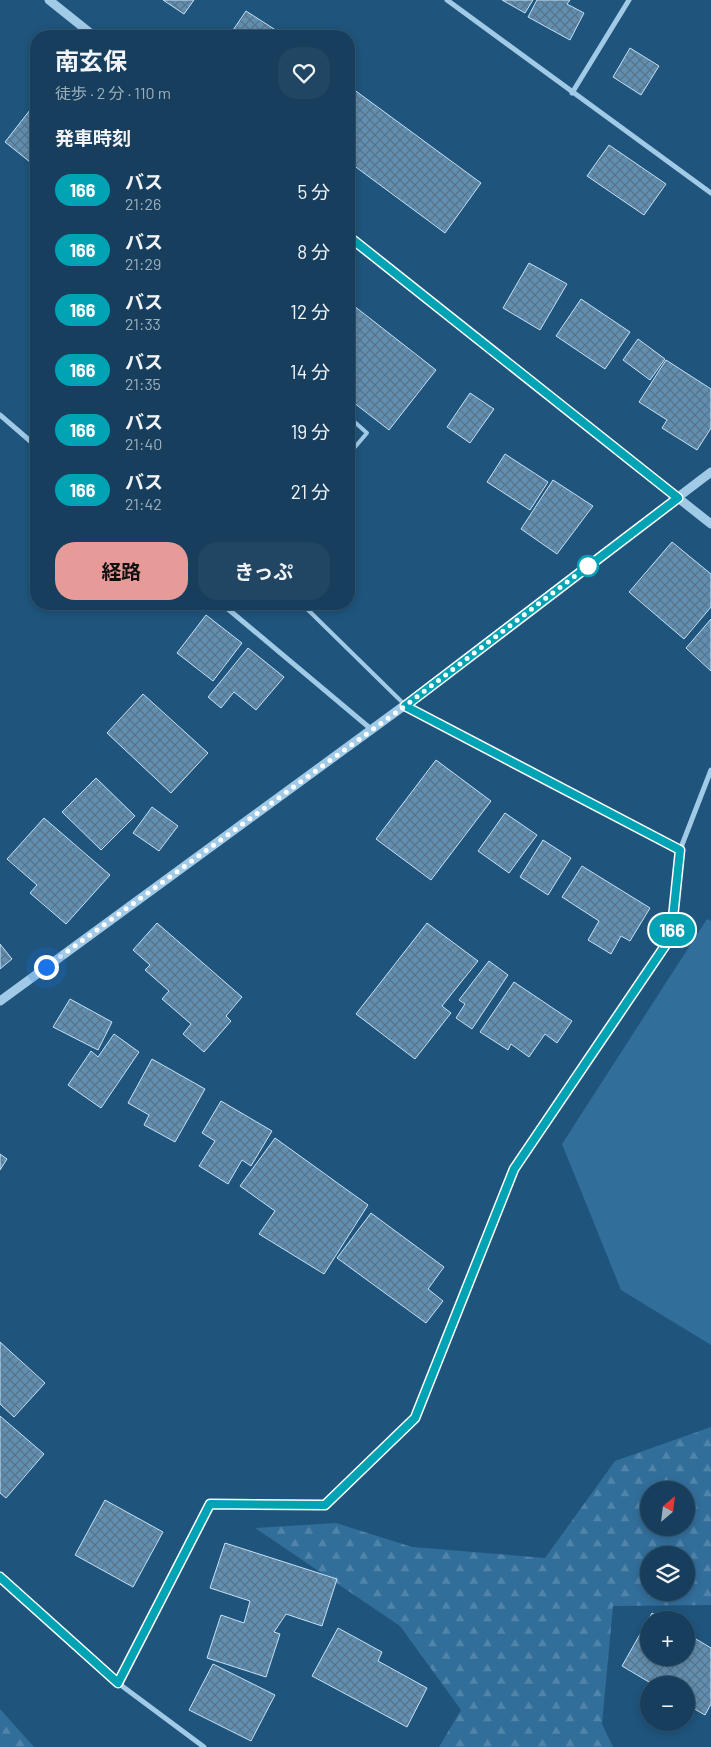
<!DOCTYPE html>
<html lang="ja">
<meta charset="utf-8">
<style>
body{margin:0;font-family:Barlow,"Noto Sans JP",sans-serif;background:#204663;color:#f1f3f6;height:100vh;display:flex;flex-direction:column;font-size:19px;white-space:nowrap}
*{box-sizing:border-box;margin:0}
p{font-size:16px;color:#9eafbc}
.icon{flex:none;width:28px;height:28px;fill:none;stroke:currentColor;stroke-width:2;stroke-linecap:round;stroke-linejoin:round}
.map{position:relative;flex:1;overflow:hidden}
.sheet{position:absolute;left:30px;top:30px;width:325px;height:580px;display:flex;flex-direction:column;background:#173f5d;border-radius:20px;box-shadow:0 2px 8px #0003,0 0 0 1px #365872}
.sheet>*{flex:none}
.badge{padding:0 10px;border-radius:16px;font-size:18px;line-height:32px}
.needle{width:32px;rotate:28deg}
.controls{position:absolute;left:640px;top:1481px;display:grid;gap:10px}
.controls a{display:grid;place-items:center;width:55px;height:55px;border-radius:50%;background:#173f5d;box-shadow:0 2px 8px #0003,0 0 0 1px #365872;font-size:25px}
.you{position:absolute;width:25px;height:25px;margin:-12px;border:4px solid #fff;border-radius:50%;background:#1a73e8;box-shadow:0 0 0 8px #1a73e833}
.map>.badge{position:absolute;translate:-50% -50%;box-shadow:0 0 0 2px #fff}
h2{padding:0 25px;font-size:19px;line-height:45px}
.round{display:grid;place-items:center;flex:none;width:52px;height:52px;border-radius:20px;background:#204663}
.head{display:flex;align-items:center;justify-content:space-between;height:85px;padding:0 25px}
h1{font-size:24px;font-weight:700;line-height:38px}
.button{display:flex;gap:10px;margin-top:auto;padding:10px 25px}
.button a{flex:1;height:58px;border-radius:20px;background:#e69b98;color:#111;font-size:20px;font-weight:700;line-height:58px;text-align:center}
.button a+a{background:#204663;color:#f1f3f6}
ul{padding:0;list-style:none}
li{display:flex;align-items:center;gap:15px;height:60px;padding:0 25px}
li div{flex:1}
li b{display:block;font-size:19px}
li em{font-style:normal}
li .badge{min-width:55px;font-weight:700;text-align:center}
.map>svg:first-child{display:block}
.grass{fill:#326e9a}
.forest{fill:url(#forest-firs);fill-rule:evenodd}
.building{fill:url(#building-cross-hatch);stroke:#c5e1f5}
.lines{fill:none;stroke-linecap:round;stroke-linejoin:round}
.service{stroke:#a1cae7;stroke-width:4}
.minor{stroke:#a1cae7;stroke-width:5}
.tertiary{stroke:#a1cae7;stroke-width:9}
.line-casing{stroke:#fff;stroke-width:11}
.line{stroke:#00a3b4;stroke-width:8}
.walk{stroke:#fff;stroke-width:5;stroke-dasharray:0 9}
.stop-dot{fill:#fff;stroke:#00a3b4;stroke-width:2.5}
</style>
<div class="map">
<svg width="711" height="1747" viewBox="0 0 711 1747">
<defs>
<pattern id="forest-firs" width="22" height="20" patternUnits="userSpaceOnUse" patternTransform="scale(1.25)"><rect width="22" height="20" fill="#326e9a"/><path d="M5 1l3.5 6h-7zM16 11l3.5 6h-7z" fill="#5184a9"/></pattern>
<pattern id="building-cross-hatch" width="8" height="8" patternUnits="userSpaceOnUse" patternTransform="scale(1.25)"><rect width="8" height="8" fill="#618fb1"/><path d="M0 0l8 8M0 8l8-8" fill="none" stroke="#597489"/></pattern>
</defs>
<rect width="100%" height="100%" fill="#1f547c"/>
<!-- grass -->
<path class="grass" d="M 707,919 L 711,921 L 711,1345 L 621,1290 L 562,1144 Z"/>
<!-- forest -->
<g class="forest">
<path d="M 711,1427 L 711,1605 L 613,1606 L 602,1724 L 613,1747 L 439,1747 L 461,1710 L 400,1626 L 255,1528 L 336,1523 L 412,1547 L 545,1558 L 615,1461 ZM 649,1490 L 686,1490 L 686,1528 L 649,1528 ZM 649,1555 L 686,1555 L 686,1592 L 649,1592 Z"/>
<path d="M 0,1709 L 34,1747 L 0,1747 Z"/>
</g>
<!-- building -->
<g class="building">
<path d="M 163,0 L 194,0 L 184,14 Z"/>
<path d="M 502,0 L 533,0 L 525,13 Z"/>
<path d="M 537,0 L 570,0 L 567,4 L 584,13 L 570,40 L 528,17 Z"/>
<path d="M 246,11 L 285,36 L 229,36 Z"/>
<path d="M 630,48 L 659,66 L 641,95 L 613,77 Z"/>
<path d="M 349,86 L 481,183 L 445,233 L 349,162 Z"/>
<path d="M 30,110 L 36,115 L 35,166 L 5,142 Z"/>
<path d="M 609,145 L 666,184 L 644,215 L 587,176 Z"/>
<path d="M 529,263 L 567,284 L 540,330 L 503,308 Z"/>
<path d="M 581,299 L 630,332 L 605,369 L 556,336 Z"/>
<path d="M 349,302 L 436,370 L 389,430 L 349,399 Z"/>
<path d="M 638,339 L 665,359 L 650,380 L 623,360 Z"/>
<path d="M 666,360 L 711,389 L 711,428 L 697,450 L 662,428 L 667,420 L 639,402 Z"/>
<path d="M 470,393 L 494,409 L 470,443 L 447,427 Z"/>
<path d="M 505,454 L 548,482 L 530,510 L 487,482 Z"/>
<path d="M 553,480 L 593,506 L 557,554 L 521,529 Z"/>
<path d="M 672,542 L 711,574 L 711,607 L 684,639 L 629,592 Z"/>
<path d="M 206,615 L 242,643 L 213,681 L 177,653 Z"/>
<path d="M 711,619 L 711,671 L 686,648 Z"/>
<path d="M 248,648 L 284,677 L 256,710 L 234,692 L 221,708 L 208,697 Z"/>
<path d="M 143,694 L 208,753 L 171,793 L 107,733 Z"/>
<path d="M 436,760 L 491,801 L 431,880 L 376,839 Z"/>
<path d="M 96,778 L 135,816 L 101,850 L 62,812 Z"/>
<path d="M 152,807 L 178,826 L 159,851 L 133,833 Z"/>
<path d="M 505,813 L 537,835 L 509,873 L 478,851 Z"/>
<path d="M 44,818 L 110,875 L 66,924 L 30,893 L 37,885 L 7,859 Z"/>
<path d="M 543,840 L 571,858 L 548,895 L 520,877 Z"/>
<path d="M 582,866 L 650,908 L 630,941 L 621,936 L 611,954 L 588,940 L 599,921 L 562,897 Z"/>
<path d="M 157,923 L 242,997 L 226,1016 L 231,1021 L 204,1052 L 183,1034 L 191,1024 L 162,999 L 169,991 L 145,970 L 150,965 L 133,950 Z"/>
<path d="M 427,923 L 478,961 L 442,1006 L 451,1013 L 415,1059 L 356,1014 Z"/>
<path d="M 0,944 L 12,959 L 0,969 Z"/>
<path d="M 489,961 L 508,975 L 472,1029 L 456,1018 L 465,1004 L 459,1000 Z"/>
<path d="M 514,982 L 572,1021 L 557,1043 L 545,1034 L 529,1057 L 511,1044 L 508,1050 L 480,1032 Z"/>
<path d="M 70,999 L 112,1022 L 98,1050 L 53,1027 Z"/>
<path d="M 114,1034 L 139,1052 L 101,1108 L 68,1085 L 91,1051 L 98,1057 Z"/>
<path d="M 152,1059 L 205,1089 L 175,1142 L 144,1125 L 149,1115 L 128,1103 Z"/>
<path d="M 221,1101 L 272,1131 L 251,1166 L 242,1160 L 228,1184 L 199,1166 L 215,1141 L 202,1133 Z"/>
<path d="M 275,1138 L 368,1205 L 324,1274 L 259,1234 L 275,1211 L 240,1186 Z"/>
<path d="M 0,1154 L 7,1159 L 0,1170 Z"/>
<path d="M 371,1213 L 444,1267 L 428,1289 L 443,1301 L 426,1323 L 337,1258 Z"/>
<path d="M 0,1342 L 45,1383 L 14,1417 L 0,1404 Z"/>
<path d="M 0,1416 L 44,1454 L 6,1498 L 0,1493 Z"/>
<path d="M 105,1500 L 163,1532 L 133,1587 L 75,1555 Z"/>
<path d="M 225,1543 L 337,1579 L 322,1626 L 286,1614 L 274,1632 L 280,1634 L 266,1677 L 207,1658 L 221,1615 L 244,1623 L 250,1601 L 210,1588 Z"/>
<path d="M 652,1613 L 664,1620 L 649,1620 L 649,1658 L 686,1658 L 686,1633 L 711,1648 L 711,1704 L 705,1715 L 686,1704 L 686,1685 L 654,1685 L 622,1666 Z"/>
<path d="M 338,1628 L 382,1652 L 378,1661 L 427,1688 L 407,1727 L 312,1676 Z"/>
<path d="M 213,1664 L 275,1695 L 251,1741 L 189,1710 Z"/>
</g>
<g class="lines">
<!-- service -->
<g class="service">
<path d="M 349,417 L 367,433 L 349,454"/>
<path d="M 302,604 L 404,704"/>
</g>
<!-- minor -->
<g class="minor">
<path d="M 447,0 L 711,193"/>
<path d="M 572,93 L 629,0"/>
<path d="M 0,415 L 36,446"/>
<path d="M 222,604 L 371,729"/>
<path d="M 405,705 L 680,850"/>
<path d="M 0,1577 L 118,1683 L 204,1747"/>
<path d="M 118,1683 L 210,1504 L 325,1505 L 415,1418 L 514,1169 L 671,937 L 680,850 L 711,770"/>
</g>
<!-- tertiary -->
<g class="tertiary">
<path d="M 49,0 L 94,36"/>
<path d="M 349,237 L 711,524"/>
<path d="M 0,1001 L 405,705 L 711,472"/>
</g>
</g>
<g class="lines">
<defs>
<path id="line" d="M 0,1577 L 118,1683 L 210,1504 L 325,1505 L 415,1418 L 514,1169 L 671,937 L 680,850 L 405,706 L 678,498 L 352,239 L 349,242"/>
</defs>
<!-- line casing -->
<use href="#line" class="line-casing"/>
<!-- line -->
<use href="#line" class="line"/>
<!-- walk -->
<path class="walk" d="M 46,967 L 405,706 L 588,566"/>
</g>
<!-- markers -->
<circle class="stop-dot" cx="588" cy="566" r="10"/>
</svg>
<div class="controls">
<a><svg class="needle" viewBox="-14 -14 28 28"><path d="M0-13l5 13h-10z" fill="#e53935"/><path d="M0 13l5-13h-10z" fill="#9eafbc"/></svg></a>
<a><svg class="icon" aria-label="layers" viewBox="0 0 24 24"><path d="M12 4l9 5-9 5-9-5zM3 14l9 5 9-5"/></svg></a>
<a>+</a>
<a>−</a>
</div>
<div class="you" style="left:46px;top:967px"></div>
<b class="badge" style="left:672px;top:930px;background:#00a3b4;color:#fff">166</b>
<section class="sheet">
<div class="head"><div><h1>南玄保</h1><p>徒歩 · 2 分 · 110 m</p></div><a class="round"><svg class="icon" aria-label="heart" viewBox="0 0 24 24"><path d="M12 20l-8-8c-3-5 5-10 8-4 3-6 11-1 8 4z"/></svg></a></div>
<h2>発車時刻</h2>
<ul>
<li><span class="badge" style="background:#00a3b4;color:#fff">166</span><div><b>バス</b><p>21:26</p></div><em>5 分</em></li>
<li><span class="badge" style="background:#00a3b4;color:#fff">166</span><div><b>バス</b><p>21:29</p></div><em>8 分</em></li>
<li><span class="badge" style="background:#00a3b4;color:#fff">166</span><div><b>バス</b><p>21:33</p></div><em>12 分</em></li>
<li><span class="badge" style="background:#00a3b4;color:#fff">166</span><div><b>バス</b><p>21:35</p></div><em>14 分</em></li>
<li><span class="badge" style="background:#00a3b4;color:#fff">166</span><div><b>バス</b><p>21:40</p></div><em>19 分</em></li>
<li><span class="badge" style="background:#00a3b4;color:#fff">166</span><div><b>バス</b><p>21:42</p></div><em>21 分</em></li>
</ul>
<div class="button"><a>経路</a><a>きっぷ</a></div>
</section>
</div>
